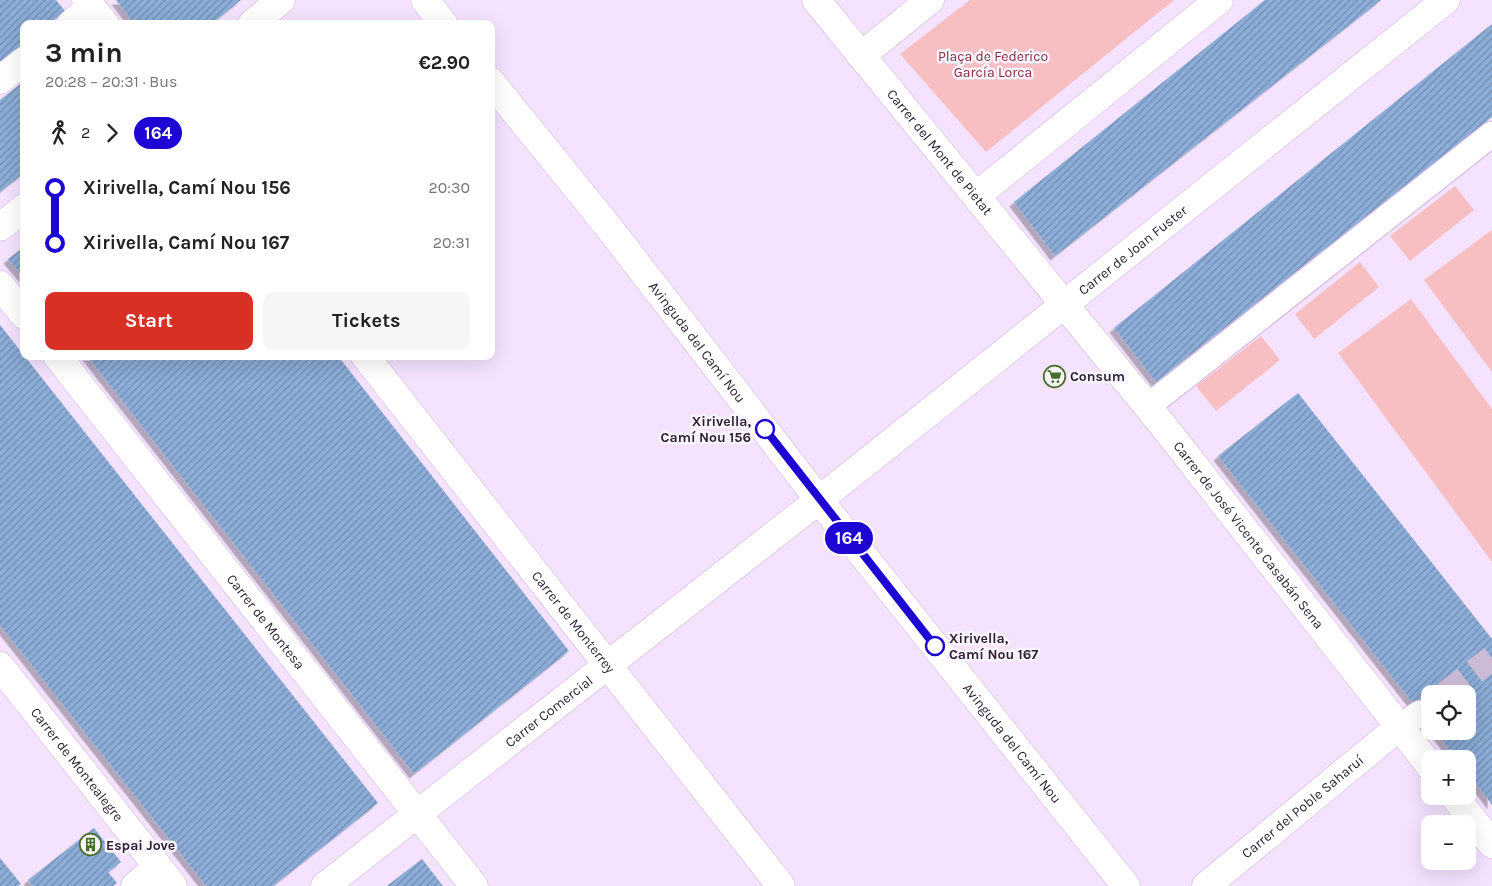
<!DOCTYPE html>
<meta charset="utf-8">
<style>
body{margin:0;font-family:Karla,sans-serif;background:#f6f6f6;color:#222;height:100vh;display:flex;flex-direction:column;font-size:19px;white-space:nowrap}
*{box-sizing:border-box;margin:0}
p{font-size:16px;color:#767676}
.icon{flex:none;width:28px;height:28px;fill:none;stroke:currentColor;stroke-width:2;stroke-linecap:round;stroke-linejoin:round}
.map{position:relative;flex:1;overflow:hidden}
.panel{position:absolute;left:20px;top:20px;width:475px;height:340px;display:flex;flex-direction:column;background:#fff;border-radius:10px;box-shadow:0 5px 20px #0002}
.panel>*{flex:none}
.badge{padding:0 10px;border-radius:16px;font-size:18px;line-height:32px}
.tools{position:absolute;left:1421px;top:685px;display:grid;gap:10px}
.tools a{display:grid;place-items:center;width:55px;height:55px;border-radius:10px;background:#fff;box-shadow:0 5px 20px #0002;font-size:25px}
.map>.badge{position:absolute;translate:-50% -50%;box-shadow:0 0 0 2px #fff}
.legs{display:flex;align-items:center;gap:8px;height:55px;padding:0 25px;font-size:16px}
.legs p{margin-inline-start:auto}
.head{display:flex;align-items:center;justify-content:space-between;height:85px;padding:0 25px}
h1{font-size:28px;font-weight:700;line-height:38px}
.action{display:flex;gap:10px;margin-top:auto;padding:10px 25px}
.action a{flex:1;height:58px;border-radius:10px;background:#d93025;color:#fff;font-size:20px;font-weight:700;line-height:58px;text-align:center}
.action a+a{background:#f6f6f6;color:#222}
ul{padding:0 25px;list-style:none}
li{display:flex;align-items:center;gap:18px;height:55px;font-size:19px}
li i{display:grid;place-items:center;width:8px;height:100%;margin:0 6px;background:currentColor}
li i::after{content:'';width:12px;height:12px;margin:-6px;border:4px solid;border-radius:50%;background:#fff}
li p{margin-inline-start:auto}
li:first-child i{background:linear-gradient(#0000 50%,currentColor 0)}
li:last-child i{background:linear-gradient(currentColor 50%,#0000 0)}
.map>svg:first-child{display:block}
.park{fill:#f7bfc2}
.building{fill:url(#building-hatch);filter:url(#shadow)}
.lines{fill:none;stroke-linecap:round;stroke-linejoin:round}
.pedestrian-tunnel{stroke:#ccbbd5;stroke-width:25;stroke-dasharray:25 12;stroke-linecap:butt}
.pedestrian-casing{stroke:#d1b3e1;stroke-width:27}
.minor-casing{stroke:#d1b3e1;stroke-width:29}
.tertiary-casing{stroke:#d1b3e1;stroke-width:29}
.pedestrian{stroke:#fff;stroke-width:25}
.minor{stroke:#fff;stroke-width:28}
.tertiary{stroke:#fff;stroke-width:28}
.line-1-casing{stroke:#fff;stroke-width:11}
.line-1{stroke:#1e07d3;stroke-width:8}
.stop-1-dot{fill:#fff;stroke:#1e07d3;stroke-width:2.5}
.labels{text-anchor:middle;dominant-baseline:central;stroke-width:5;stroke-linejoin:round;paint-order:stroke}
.park-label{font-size:14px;fill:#862c3b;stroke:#faf4fe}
.street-label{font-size:14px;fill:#2b1f31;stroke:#faf4fe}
.poi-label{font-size:14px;font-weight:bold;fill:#2b1f31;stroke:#faf4fe;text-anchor:start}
.stop-label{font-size:14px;font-weight:bold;fill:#2b1f31;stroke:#faf4fe;text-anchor:end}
</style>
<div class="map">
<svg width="1492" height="886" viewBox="0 0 1492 886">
<defs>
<pattern id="building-hatch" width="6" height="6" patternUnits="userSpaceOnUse" patternTransform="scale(1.25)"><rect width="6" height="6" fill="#8badd7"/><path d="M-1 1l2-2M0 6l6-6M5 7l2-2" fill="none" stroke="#728caf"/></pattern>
<filter id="shadow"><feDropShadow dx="-4.5" dy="4.5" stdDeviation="0" flood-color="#0004"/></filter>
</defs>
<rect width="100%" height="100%" fill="#f4e2fe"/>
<!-- park -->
<g class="park">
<path d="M 970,0 L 1174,0 L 986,152 L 900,54 Z"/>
<path d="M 1455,186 L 1474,210 L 1410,261 L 1390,236 Z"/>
<path d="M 1492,230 L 1492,372 L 1424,280 Z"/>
<path d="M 1360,262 L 1379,287 L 1314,339 L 1295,314 Z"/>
<path d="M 1411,299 L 1492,409 L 1492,562 L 1338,353 Z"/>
<path d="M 1261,336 L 1280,360 L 1216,411 L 1196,386 Z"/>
</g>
<!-- building -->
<g class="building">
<path d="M 0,0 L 56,0 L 65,11 L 48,24 L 24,24 L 24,43 L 0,62 Z"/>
<path d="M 116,0 L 241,0 L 211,24 L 134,24 Z"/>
<path d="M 1265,0 L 1381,0 L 1055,256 L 1014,202 Z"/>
<path d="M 1492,24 L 1492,117 L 1156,382 L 1114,328 Z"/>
<path d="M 24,81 L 24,173 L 0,192 L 0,100 Z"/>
<path d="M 24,247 L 24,278 L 8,259 Z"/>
<path d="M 0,325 L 378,803 L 273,886 L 206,886 L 0,625 Z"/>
<path d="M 87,356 L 338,356 L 569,651 L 414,774 Z"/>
<path d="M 1298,393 L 1492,639 L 1492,805 L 1468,773 L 1468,759 L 1456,759 L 1435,731 L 1468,731 L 1468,694 L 1430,694 L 1430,725 L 1218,456 Z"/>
<path d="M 94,828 L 121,862 L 108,872 L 117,883 L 113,886 L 33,886 L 28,880 Z"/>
<path d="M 0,858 L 21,884 L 18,886 L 0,886 Z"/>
<path d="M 422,859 L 443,886 L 387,886 L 392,882 Z"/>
</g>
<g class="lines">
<!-- pedestrian-tunnel -->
<path class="pedestrian-tunnel" d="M 1445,694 L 1492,658"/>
<defs>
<g id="pedestrian">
<path d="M 1147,407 L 1492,134"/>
<path d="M 1399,727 L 1420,713"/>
</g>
<g id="minor">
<path d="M 86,0 L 105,24"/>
<path id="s1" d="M 816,0 L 1161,423 L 1430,766"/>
<path d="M 71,24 L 91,7"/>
<path d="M 252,24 L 281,0"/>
<path d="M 861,56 L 930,0"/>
<path d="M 0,80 L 24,61"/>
<path d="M 976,196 L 1219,0"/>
<path d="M 0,227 L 24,208"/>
<path d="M 0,285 L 24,315"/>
<path id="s2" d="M 57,356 L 474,886"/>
<path id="s3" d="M 365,356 L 781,886"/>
<path id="s4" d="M 0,666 L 173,886"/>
<path d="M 1454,796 L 1492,844"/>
<path d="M 135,886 L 158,867"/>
<path id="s5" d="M 325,886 L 819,500 L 1446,0"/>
<path id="s6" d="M 1206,886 L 1399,727"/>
</g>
<g id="tertiary">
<path d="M 425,0 L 444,24"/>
<path id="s7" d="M 491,82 L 610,229 L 819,500 L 1126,886"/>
</g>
</defs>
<!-- pedestrian casing -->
<use href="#pedestrian" class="pedestrian-casing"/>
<!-- minor casing -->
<use href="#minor" class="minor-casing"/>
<!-- tertiary casing -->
<use href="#tertiary" class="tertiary-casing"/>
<!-- pedestrian -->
<use href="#pedestrian" class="pedestrian"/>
<!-- minor -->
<use href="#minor" class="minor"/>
<!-- tertiary -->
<use href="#tertiary" class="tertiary"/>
</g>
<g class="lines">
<defs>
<path id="line-1" d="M 765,429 L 935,646"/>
</defs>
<!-- line-1 casing -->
<use href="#line-1" class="line-1-casing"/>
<!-- line-1 -->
<use href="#line-1" class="line-1"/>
</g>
<!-- icons -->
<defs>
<symbol id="supermarket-ring" viewBox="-11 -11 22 22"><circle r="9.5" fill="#faf4fe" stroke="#466e29" stroke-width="1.5"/><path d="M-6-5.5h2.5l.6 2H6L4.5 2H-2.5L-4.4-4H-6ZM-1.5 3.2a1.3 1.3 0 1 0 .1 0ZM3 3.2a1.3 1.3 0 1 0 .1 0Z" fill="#466e29"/></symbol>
<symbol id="building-ring" viewBox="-11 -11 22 22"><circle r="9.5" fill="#faf4fe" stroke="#466e29" stroke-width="1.5"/><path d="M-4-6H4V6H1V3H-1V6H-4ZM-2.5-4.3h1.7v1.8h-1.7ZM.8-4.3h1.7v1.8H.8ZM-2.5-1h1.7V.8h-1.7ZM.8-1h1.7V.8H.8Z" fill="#466e29"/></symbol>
</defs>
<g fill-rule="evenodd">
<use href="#supermarket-ring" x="1042" y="364" width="25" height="25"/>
<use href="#building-ring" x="78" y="832" width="25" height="25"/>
</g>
<!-- markers -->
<g class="stop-1-dot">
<circle cx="765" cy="429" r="9"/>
<circle cx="935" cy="646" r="9"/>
</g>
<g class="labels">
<!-- park labels -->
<g class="park-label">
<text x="993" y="56">Plaça de Federico<tspan x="993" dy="16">García Lorca</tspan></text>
</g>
<!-- street labels -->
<g class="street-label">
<text stroke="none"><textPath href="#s1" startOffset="196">Carrer del Mont de Pietat</textPath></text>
<text stroke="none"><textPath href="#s5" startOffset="1028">Carrer de Joan Fuster</textPath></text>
<text stroke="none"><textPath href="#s7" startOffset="332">Avinguda del Camí Nou</textPath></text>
<text stroke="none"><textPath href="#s1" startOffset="688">Carrer de José Vicente Casabán Sena</textPath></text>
<text stroke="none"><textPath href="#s2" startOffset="338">Carrer de Montesa</textPath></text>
<text stroke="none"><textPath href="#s3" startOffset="338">Carrer de Monterrey</textPath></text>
<text stroke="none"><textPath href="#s5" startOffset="284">Carrer Comercial</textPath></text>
<text stroke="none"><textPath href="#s7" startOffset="842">Avinguda del Camí Nou</textPath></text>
<text stroke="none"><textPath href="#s4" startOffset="125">Carrer de Montealegre</textPath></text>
<text stroke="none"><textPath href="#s6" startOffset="125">Carrer del Poble Saharuí</textPath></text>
</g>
<!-- poi labels -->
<g class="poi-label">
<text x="1070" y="376">Consum</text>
<text x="106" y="845">Espai Jove</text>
</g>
<!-- stop labels -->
<g class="stop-label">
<text x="751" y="421">Xirivella,<tspan x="751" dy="16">Camí Nou 156</tspan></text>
<text x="949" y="638" text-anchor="start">Xirivella,<tspan x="949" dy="16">Camí Nou 167</tspan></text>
</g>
</g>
</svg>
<div class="tools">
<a><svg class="icon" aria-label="locate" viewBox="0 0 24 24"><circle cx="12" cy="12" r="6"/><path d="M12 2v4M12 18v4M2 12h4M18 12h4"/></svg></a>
<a>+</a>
<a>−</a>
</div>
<b class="badge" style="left:849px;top:538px;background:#1e07d3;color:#fff">164</b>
<section class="panel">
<div class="head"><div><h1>3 min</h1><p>20:28 – 20:31 · Bus</p></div><b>€2.90</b></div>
<div class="legs"><svg class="icon" aria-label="walk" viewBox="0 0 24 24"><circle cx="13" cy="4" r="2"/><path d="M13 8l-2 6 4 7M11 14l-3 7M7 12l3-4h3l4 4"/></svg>2<svg class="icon" aria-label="forward" viewBox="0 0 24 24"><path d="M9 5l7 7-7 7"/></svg><b class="badge" style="background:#1e07d3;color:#fff">164</b></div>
<ul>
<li><i style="color:#1e07d3"></i><b>Xirivella, Camí Nou 156</b><p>20:30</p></li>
<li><i style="color:#1e07d3"></i><b>Xirivella, Camí Nou 167</b><p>20:31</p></li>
</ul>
<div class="action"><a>Start</a><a>Tickets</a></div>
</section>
</div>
